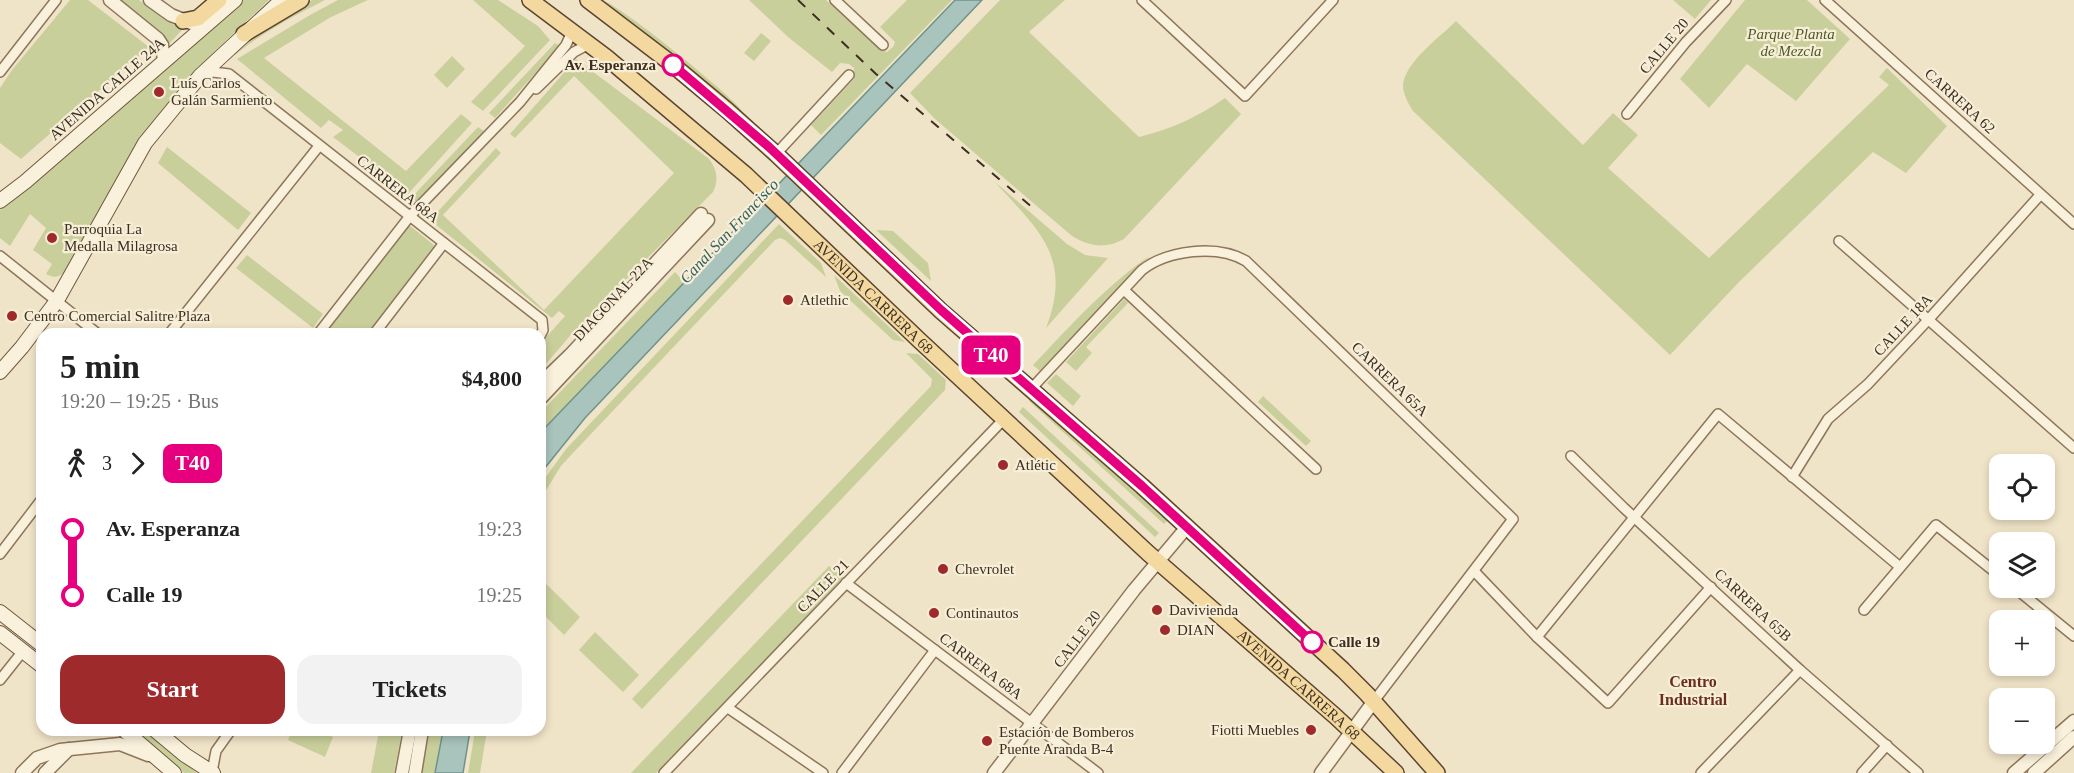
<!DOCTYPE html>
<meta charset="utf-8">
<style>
body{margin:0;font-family:Georgia,serif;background:#f2f2f2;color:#222;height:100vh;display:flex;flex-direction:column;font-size:22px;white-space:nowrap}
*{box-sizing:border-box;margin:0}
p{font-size:20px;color:#767676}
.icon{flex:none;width:33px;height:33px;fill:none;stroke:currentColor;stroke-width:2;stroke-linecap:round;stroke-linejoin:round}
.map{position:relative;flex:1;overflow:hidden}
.side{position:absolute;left:36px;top:328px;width:510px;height:408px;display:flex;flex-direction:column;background:#fff;border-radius:18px;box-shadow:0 3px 9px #0003}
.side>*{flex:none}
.badge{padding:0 12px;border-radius:9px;font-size:21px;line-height:39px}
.tools{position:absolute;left:1989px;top:454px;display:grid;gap:12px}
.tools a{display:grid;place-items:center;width:66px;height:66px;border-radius:12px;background:#fff;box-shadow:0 3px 9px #0003;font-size:30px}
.map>.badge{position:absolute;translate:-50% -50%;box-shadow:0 0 0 3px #fff}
.legs{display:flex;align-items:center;gap:9px;height:66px;padding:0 24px;font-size:20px}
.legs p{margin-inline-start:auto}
.summary{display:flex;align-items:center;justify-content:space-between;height:102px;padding:0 24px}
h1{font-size:33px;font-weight:600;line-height:45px}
.button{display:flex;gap:12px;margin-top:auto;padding:12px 24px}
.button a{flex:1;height:69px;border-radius:18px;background:#9e2a2b;color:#fff;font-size:24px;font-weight:600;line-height:69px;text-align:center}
.button a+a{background:#f2f2f2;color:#222}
ul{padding:0 24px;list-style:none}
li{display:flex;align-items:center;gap:21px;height:66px;font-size:22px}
li i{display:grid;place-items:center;width:9px;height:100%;margin:0 8px;background:currentColor}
li i::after{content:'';width:15px;height:15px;margin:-8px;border:4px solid;border-radius:50%;background:#fff}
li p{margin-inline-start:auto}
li:first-child i{background:linear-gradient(#0000 50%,currentColor 0)}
li:last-child i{background:linear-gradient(currentColor 50%,#0000 0)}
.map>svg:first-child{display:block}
.green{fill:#c9cf9b}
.water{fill:#a9c4bc;stroke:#6f938a;stroke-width:1.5}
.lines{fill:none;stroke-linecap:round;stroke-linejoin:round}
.minor-casing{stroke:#8d765c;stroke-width:12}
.tertiary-casing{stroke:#8d765c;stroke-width:15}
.secondary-casing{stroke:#6f573f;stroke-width:16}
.primary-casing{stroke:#5b4430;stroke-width:18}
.minor{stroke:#faf1dc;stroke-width:9}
.tertiary{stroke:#faf1dc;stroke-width:12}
.secondary{stroke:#faf1dc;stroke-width:14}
.primary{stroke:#f3d9a0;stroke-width:15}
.rail{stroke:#3d2e20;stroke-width:2;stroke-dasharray:10 10;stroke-linecap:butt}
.line-1-casing{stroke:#fff;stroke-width:14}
.line-1{stroke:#e6007e;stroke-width:9}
.stop-1-dot{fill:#fff;stroke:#e6007e;stroke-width:3}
.poi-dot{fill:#9e2a2b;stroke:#f7eed8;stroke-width:2}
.labels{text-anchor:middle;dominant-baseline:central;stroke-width:4.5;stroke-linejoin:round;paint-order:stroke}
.park-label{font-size:15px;font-style:italic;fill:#4d5a26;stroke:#f7eed8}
.street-label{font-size:15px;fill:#3d2e20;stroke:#f7eed8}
.stop-label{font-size:15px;font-weight:bold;fill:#3d2e20;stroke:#f7eed8;text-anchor:end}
.poi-label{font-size:15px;fill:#3d2e20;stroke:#f7eed8;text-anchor:start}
.water-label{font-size:16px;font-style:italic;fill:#2f5d5a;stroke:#f7eed8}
.neighbourhood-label{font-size:16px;font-weight:bold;fill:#6b2e1e;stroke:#f7eed8}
</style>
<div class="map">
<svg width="2074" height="773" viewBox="0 0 2074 773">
<rect width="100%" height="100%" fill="#f0e4c8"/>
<!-- green -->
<g class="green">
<path d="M 70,0 L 88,0 L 149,47 L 21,159 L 0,143 L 0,88 L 12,70 Z"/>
<path d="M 117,0 L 139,0 L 174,25 L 183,29 L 167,46 L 164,35 Z"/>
<path d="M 243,0 L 269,0 L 217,49 L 192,75 L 67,270 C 60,277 55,279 46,274 L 52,264 L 33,250 L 46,228 L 30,214 L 10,246 L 0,238 L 0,210 Z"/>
<path d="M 312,0 L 325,0 C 294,16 263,32 235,55 L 231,53 L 273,21 Z"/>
<path d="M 338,0 L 368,0 L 331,17 L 264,58 L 406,171 L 461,114 L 472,123 L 408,194 L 333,137 L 343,130 L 329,120 L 321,128 L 237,59 L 310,15 Z"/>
<path d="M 473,0 L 498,0 L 538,26 L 550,40 L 483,111 L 471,102 L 525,46 Z"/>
<path d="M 602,0 C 620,5 731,95 742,111 Z"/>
<path d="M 749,0 L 826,0 L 879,49 L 887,52 L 893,47 L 895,42 L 880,27 L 907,0 L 952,0 L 821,135 L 811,125 L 854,79 L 854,68 L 849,64 L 840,63 L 832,72 L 788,37 Z"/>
<path d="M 1000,0 L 1065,0 L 1029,32 L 1139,137 C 1171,129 1198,117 1225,98 L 1241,114 L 1124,239 C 1106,249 1090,247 1072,236 L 935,119 L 910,93 Z"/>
<path d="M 1673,0 L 1711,0 L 1695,19 Z"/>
<path d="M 1745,0 L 1807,0 L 1850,39 L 1796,101 L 1747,64 L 1709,108 L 1680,79 Z"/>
<path d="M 1456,21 L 1583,145 L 1613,113 L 1638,135 L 1608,168 L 1709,258 L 1889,85 L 1879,77 L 1887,68 L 1947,126 L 1906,173 L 1873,152 L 1739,282 L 1670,355 L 1413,111 C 1408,103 1403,94 1403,85 C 1405,62 1440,37 1456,21 Z"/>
<path d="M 761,33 L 771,41 L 754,61 L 744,53 Z"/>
<path d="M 555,43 L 560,46 L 495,118 L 489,113 Z"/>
<path d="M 452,56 L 465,69 L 447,88 L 434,75 Z"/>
<path d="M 576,59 L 708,158 C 717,168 719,180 713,192 L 569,337 L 540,371 L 540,344 L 565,316 L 559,311 L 552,318 L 430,220 L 496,148 L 501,153 L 443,215 L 544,310 L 674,173 L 574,76 L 515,138 L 510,134 Z"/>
<path d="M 478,127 L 484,131 L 417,202 L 411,198 Z"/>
<path d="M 167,147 L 251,213 L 238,230 L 158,163 Z"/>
<path d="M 995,182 L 1067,244 L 1085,255 L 1108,258 L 1046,328 C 1073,257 1039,231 995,182 Z"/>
<path d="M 779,224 L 821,263 L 826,277 L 785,240 L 780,238 L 775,240 L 572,454 L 561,466 L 540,500 L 540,485 L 566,449 Z"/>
<path d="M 409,225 L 435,246 L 367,334 L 324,334 Z"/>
<path d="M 876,230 L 893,231 L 928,263 L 931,281 Z"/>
<path d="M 247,255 L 323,314 L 313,328 L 236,268 Z"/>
<path d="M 1149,256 L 1041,372 L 1033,365 C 1072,324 1103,289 1149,256 Z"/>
<path d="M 675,272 L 685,283 L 540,433 L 540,413 Z"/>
<path d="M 834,275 L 905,342 L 893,340 L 840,291 Z"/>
<path d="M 1124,299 L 1128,303 L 1086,347 L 1092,353 L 1076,371 L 1066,362 Z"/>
<path d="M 906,353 L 918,354 L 946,380 L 945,390 L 642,709 L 632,699 L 931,386 L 932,379 Z"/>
<path d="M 1056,374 L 1081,396 L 1073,406 L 1047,383 Z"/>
<path d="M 1263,396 L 1311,441 L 1306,446 L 1258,402 Z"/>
<path d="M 1030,400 L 1169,519 L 1164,524 L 1029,401 Z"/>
<path d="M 1023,407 L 1159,533 L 1155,537 L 1019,412 Z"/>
<path d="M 829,566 L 844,578 L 656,773 L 631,773 Z"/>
<path d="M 540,578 L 580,617 L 564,635 L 540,611 Z"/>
<path d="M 595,632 L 639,675 L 623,692 L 579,650 Z"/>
<path d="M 132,731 L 143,731 L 197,773 L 184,773 Z"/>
<path d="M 292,731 L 318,731 L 333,737 L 325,757 L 288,740 Z"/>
<path d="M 379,731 L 402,731 L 394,773 L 371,773 Z"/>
<path d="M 428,731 L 443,731 L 435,773 L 419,773 Z"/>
<path d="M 475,731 L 487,731 L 480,773 L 468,773 Z"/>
</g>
<!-- water -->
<g class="water">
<path d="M 955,0 L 982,0 L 585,418 L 540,474 L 540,433 Z"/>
<path d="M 443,731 L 470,731 L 463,773 L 435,773 Z"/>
</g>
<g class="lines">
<defs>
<g id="minor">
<path d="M 835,0 L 883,45"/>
<path d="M 1142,0 L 1245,96 L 1333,0"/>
<path d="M 1825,0 L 2074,224"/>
<path d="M 0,72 L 56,0"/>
<path d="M 204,75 L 213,72 L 229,74 L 542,320 L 543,330 L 540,336"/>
<path d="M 536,89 L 574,52 L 589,44"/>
<path d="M 1627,114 L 1686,42 L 1726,0"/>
<path d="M 776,154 L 849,75"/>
<path d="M 1839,241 L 2074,448"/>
<path d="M 0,256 L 98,334"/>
<path d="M 1124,290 L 1316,469"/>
<path d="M 169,334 L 319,146"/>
<path d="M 318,334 L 410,216 L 520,102 L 566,45 L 570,36 L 569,29"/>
<path d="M 374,334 L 444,243"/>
<path d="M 1031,389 L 1142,270 C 1168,250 1217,244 1246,261 L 1513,519 L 1374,701"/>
<path d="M 1571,456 L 1624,508 L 1800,670 L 1918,773"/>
<path d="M 1792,477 L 1828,419 L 1868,384 L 1929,319 L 2040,195"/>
<path d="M 0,554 L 42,499"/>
<path d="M 1474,571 L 1537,637 L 1608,703 L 1711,587"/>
<path d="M 846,583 L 1098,773"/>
<path d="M 2015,588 L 2074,636"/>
<path d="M 1864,610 L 1936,525 L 2000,576"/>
<path d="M 1537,637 L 1718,414 L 1900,567"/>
<path d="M 0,680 L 23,651"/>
<path d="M 728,708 L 823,773"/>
<path d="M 212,772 L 216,751 L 231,730"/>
<path d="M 664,773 L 1004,419"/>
<path d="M 842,773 L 935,650"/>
<path d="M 1701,773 L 1800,670"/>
<path d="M 1862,773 L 1887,745"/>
</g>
<g id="tertiary">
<path d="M 110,0 L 158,39 L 162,45 L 164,61"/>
<path d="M 150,0 L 171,15 L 191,23"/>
<path d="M 540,384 L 570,355 L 701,214"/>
<path d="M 540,399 L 708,220"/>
<path d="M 22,773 L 37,758 L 60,750 L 120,744 L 148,755"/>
<path d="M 45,773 L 69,749"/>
<path d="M 402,773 L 410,730"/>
<path d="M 415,773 L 422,730"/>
<path d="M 994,773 L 1134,590 L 1187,527"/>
<path d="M 1321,773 L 1374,701"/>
<path d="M 2014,773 L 2074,721"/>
<path d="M 2034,773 L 2074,737"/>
</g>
<g id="secondary">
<path d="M 0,201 L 25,182 L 235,0"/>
<path d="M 0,372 L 22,347 L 56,302 L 145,143 L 200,76 L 282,0"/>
<path d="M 0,612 L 42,645"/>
<path d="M 0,633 L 42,666"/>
<path d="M 124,730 L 174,773"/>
<path d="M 155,730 L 185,755 L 213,773"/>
</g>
<g id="primary">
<path id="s1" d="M 530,0 L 606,57 L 746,175 L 919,340 L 1148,553 L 1335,716 L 1396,773"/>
<path d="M 588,0 L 668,61 L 728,111 L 776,154 L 941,311 L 1142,486 L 1343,670 L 1367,694 L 1437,773"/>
<path d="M 183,21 L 198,18 L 219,0"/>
<path d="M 244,34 L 301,0"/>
</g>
</defs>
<!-- minor casing -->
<use href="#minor" class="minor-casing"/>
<!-- tertiary casing -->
<use href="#tertiary" class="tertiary-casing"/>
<!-- secondary casing -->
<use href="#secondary" class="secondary-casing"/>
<!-- primary casing -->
<use href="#primary" class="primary-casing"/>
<!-- minor -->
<use href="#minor" class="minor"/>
<!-- tertiary -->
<use href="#tertiary" class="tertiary"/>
<!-- secondary -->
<use href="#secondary" class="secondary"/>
<!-- primary -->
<use href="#primary" class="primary"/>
<!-- rail -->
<path class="rail" d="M 798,0 L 876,74 L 1033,208"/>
</g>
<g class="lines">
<defs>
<path id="line-1" d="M 673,65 L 769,147 L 941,310 L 1142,486 L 1312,642"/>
</defs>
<!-- line-1 casing -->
<use href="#line-1" class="line-1-casing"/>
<!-- line-1 -->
<use href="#line-1" class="line-1"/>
</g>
<!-- markers -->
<g class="stop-1-dot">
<circle cx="673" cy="65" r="10"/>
<circle cx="1312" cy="642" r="10"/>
</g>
<g class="poi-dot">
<circle cx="159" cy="92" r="6"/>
<circle cx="52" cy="238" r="6"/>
<circle cx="788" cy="300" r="6"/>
<circle cx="12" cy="316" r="6"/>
<circle cx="1003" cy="465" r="6"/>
<circle cx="943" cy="569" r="6"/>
<circle cx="1157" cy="610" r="6"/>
<circle cx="934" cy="613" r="6"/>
<circle cx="1165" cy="630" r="6"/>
<circle cx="1311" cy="730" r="6"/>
<circle cx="987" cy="741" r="6"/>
</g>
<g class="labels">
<!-- park labels -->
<g class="park-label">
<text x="1791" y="34">Parque Planta<tspan x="1791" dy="17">de Mezcla</tspan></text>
</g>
<!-- street labels -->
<g class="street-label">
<text transform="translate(1664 46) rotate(-50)">CALLE 20</text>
<text transform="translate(107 89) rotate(-41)">AVENIDA CALLE 24A</text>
<text transform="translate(1960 101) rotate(42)">CARRERA 62</text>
<text transform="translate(398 189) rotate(38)">CARRERA 68A</text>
<text stroke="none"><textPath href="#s1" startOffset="454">AVENIDA CARRERA 68</textPath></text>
<text transform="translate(613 299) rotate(-47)">DIAGONAL 22A</text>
<text transform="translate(1903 325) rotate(-47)">CALLE 18A</text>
<text transform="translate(1390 379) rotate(44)">CARRERA 65A</text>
<text transform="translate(823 586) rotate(-46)">CALLE 21</text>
<text transform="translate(1753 605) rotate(43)">CARRERA 65B</text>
<text transform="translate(1077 639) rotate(-53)">CALLE 20</text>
<text transform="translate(981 666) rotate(37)">CARRERA 68A</text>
<text stroke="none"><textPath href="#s1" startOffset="1030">AVENIDA CARRERA 68</textPath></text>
</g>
<!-- stop labels -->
<g class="stop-label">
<text x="656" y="65">Av. Esperanza</text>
<text x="1328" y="642" text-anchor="start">Calle 19</text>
</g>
<!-- poi labels -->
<g class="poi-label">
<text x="171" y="83">Luís Carlos<tspan x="171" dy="17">Galán Sarmiento</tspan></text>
<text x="64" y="229">Parroquia La<tspan x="64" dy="17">Medalla Milagrosa</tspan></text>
<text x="800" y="300">Atlethic</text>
<text x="24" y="316">Centro Comercial Salitre Plaza</text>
<text x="1015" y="465">Atlétic</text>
<text x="955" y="569">Chevrolet</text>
<text x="1169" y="610">Davivienda</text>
<text x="946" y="613">Continautos</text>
<text x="1177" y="630">DIAN</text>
<text x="1299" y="730" text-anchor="end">Fiotti Muebles</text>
<text x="999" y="732">Estación de Bomberos<tspan x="999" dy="17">Puente Aranda B-4</tspan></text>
</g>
<!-- water labels -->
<g class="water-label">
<text transform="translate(729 231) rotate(-47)">Canal San Francisco</text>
</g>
<!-- neighbourhood labels -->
<g class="neighbourhood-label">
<text x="1693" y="681">Centro<tspan x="1693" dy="18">Industrial</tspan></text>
</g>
</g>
</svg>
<div class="tools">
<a><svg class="icon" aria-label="locate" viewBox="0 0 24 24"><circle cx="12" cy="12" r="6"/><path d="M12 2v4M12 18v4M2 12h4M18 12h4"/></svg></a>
<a><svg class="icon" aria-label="layers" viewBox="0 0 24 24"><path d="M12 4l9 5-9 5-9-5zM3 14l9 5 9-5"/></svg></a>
<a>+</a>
<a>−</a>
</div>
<b class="badge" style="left:991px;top:355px;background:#e6007e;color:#fff">T40</b>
<section class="side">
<div class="summary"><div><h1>5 min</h1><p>19:20 – 19:25 · Bus</p></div><b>$4,800</b></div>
<div class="legs"><svg class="icon" aria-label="walk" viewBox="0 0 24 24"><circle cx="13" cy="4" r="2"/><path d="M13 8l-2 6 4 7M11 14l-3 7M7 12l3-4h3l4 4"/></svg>3<svg class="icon" aria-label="forward" viewBox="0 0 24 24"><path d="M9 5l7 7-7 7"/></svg><b class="badge" style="background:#e6007e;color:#fff">T40</b></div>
<ul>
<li><i style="color:#e6007e"></i><b>Av. Esperanza</b><p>19:23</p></li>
<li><i style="color:#e6007e"></i><b>Calle 19</b><p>19:25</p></li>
</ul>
<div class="button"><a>Start</a><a>Tickets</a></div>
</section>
</div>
